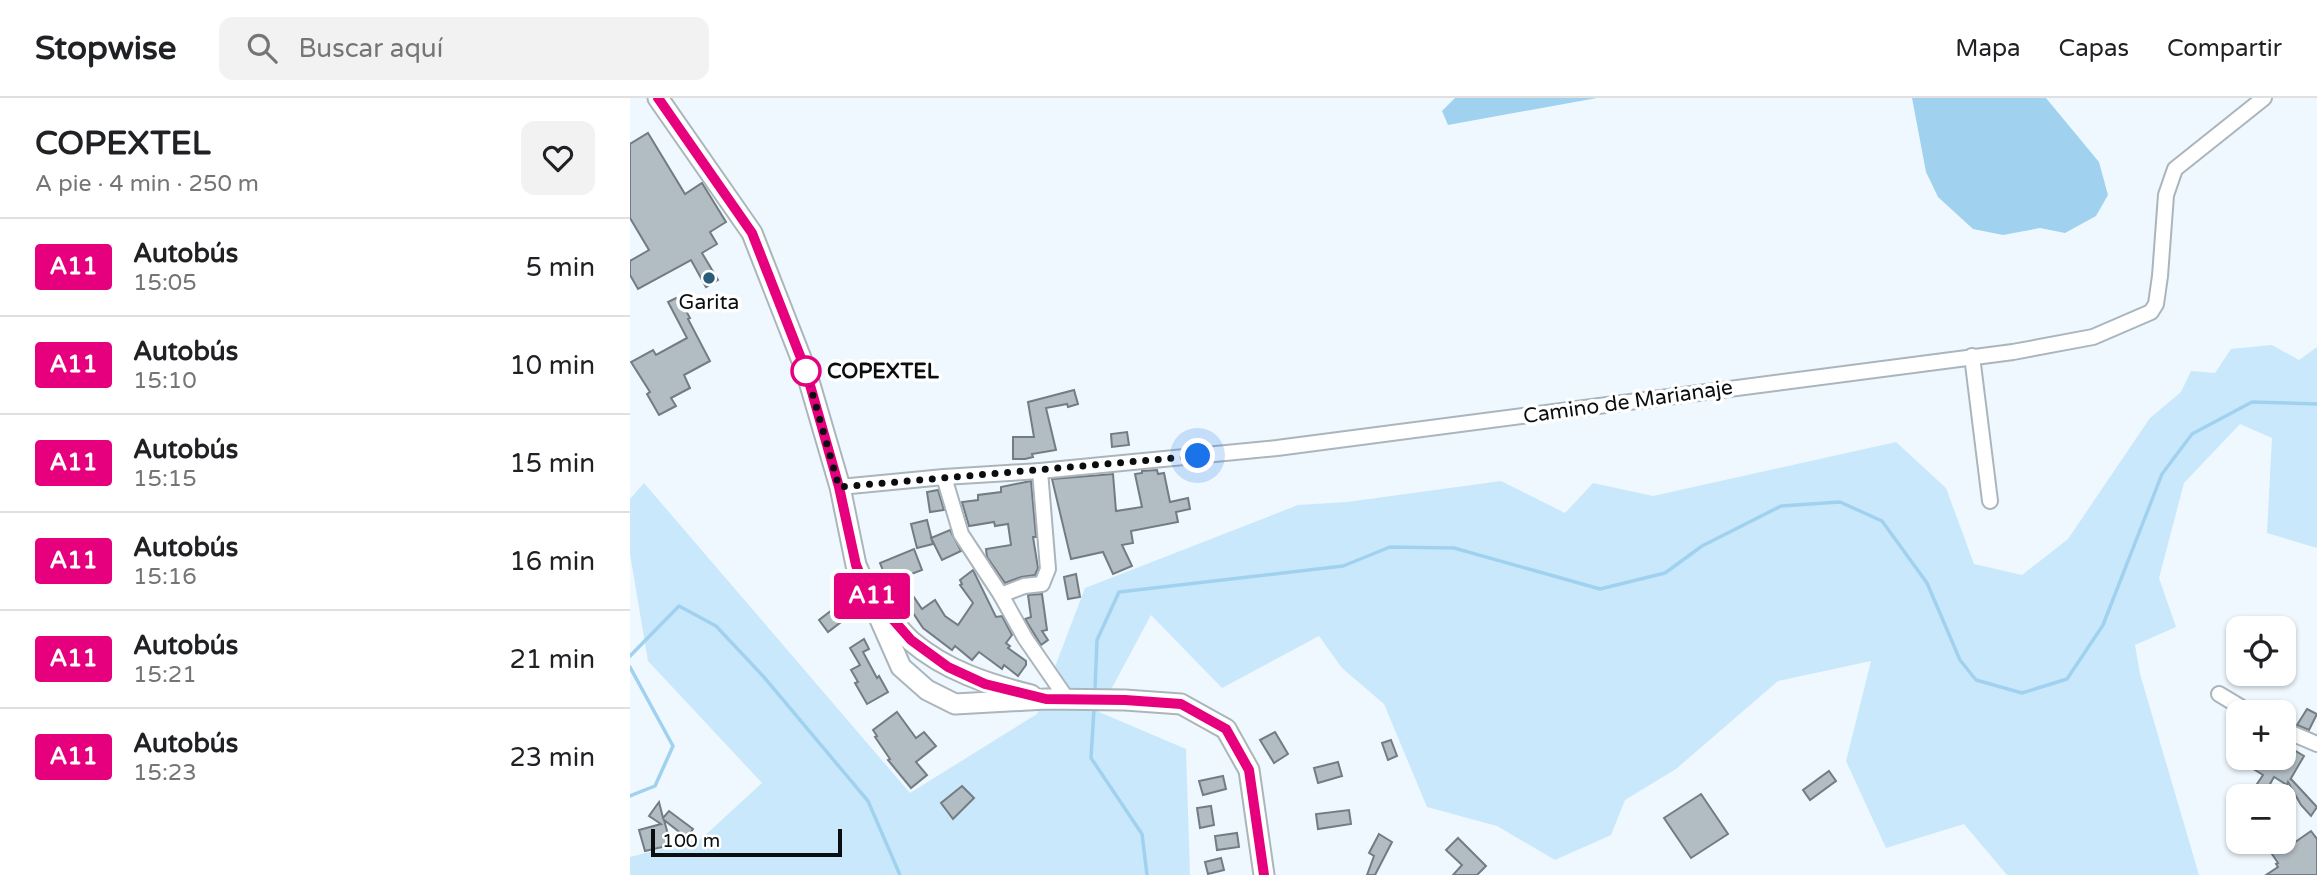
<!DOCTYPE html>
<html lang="es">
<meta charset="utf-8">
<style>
body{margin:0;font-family:"Varela Round",sans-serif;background:#f2f2f2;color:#202124;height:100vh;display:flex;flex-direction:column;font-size:26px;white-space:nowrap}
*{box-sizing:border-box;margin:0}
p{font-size:23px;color:#757577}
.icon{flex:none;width:38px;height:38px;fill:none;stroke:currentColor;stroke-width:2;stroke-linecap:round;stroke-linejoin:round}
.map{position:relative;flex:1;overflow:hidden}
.details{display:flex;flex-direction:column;background:#fff;width:630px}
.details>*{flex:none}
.badge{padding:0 14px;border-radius:5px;font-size:24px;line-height:46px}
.tools{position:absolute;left:1596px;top:518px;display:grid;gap:14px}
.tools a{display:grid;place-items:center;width:70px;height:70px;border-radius:14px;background:#fff;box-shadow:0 2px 5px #0004;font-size:35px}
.scale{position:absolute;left:21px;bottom:18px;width:191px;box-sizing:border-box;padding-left:7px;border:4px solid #0a0e10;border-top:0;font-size:19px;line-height:24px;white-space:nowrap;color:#0a0e10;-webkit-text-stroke:5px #fff;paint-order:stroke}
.you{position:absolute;width:35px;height:35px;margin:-18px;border:5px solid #fff;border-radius:50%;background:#1a73e8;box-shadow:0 0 0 10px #1a73e833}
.map>.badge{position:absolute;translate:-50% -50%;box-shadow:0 0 0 4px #fff}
.round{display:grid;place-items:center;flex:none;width:74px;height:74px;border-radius:14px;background:#f2f2f2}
.overview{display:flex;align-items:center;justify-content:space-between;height:119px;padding:0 35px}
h1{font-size:33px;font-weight:700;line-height:52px}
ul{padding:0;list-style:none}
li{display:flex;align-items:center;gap:21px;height:98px;padding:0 35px;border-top:2px solid #e0e0e0}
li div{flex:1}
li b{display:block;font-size:26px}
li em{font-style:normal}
li .badge{min-width:77px;font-weight:700;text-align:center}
header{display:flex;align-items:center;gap:42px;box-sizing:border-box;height:98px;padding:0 35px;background:#fff;border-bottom:2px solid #e0e0e0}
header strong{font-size:33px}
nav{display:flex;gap:38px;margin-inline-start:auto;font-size:24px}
.search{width:490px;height:63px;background:#f2f2f2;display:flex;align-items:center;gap:18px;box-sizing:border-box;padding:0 24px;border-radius:14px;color:#757577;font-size:26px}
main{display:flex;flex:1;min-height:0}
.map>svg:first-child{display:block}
.green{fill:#c9e8fb}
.water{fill:#a0d2f0}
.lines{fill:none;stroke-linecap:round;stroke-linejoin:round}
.stream{stroke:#a0d2f0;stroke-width:3.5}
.building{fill:#b1bcc3;stroke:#727c82;stroke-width:2}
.street-casing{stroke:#abb5bc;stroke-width:18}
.secondary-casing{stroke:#abb5bc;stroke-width:23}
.street{stroke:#fff;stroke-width:14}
.secondary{stroke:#fff;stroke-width:19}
.line-casing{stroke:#fff;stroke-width:16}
.line{stroke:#e6007e;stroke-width:10}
.walk{stroke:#0a0e10;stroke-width:7;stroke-dasharray:0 12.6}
.poi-dot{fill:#295c79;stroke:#fff;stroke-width:2.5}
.stop-dot{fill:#fff;stroke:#e6007e;stroke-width:3.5}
.labels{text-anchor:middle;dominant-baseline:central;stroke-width:7;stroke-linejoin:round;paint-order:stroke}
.poi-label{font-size:21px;fill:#0a0e10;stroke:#fff}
.stop-label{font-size:21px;font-weight:bold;fill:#0a0e10;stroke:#fff;text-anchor:start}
.street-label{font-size:21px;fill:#0a0e10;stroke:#fff}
</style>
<header>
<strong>Stopwise</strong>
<div class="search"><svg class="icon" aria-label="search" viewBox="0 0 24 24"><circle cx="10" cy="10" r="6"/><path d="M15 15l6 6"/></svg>Buscar aquí</div>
<nav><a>Mapa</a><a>Capas</a><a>Compartir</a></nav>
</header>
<main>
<section class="details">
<div class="overview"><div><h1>COPEXTEL</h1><p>A pie · 4 min · 250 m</p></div><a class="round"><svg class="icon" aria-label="heart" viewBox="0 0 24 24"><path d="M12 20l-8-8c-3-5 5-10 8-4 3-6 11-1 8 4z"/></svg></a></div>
<ul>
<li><span class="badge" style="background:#e6007e;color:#fff">A11</span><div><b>Autobús</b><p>15:05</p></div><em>5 min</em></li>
<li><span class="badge" style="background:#e6007e;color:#fff">A11</span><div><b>Autobús</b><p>15:10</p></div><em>10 min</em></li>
<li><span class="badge" style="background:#e6007e;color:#fff">A11</span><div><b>Autobús</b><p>15:15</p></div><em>15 min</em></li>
<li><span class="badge" style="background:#e6007e;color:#fff">A11</span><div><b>Autobús</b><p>15:16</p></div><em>16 min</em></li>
<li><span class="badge" style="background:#e6007e;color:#fff">A11</span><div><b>Autobús</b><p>15:21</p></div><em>21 min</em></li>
<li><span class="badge" style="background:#e6007e;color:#fff">A11</span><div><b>Autobús</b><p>15:23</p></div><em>23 min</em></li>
</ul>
</section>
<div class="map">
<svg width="1687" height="777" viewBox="0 0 1687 777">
<rect width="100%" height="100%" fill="#eff8fe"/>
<!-- green -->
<path class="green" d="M 1642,247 L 1669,262 L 1687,249 L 1687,450 L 1637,435 L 1642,340 L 1610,326 L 1554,385 L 1529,480 L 1546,529 L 1505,547 L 1510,576 L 1569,777 L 1377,777 L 1334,726 L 1256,750 L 1216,663 L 1241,563 L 1148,583 L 1046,671 L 995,702 L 981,737 L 925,762 L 867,728 L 797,709 L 754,606 L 712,570 L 689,538 L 592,590 L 521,517 L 469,614 L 556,651 L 560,777 L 0,777 L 0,759 L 71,741 L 132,685 L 18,563 L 0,456 L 0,401 L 14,385 L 280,695 L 407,616 L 455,490 L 668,407 L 717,404 L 871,383 L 935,415 L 963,385 L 1023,398 L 1266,344 L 1316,390 L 1344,466 L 1392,477 L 1438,441 L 1520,320 L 1551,294 L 1561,273 L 1585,275 L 1601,251 Z"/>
<!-- water -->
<g class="water">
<path d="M 825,0 L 967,0 L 818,27 L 812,13 Z"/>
<path d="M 1282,0 L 1416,0 L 1469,64 L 1478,97 L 1466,118 L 1435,135 L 1410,130 L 1373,137 L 1343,131 L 1308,99 L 1296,74 Z"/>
</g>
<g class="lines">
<!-- stream -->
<g class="stream">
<path d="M 0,558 L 49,508 L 86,528 L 133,578 L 238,703 L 270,777"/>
<path d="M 0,569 L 43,648 L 25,688 L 0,698"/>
<path d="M 465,591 L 467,542 L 489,494 L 713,468 L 760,449 L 824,450 L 970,491 L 1035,475 L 1072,448 L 1151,408 L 1210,404 L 1252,423 L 1297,485 L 1330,562 L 1346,582 L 1392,595 L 1437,581 L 1473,527 L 1532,376 L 1562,336 L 1622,304 L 1687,306"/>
<path d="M 464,611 L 461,660 L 512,736 L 517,777"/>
</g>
</g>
<!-- building -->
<g class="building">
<path d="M 18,35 L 55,96 L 72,85 L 96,124 L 80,134 L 87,146 L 72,155 L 88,182 L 76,189 L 61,162 L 8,191 L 0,177 L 0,163 L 19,152 L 0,120 L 0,46 Z"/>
<path d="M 46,200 L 48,203 L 50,202 L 60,220 L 58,221 L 80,263 L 54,277 L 60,290 L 41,300 L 46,308 L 29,317 L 17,296 L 20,294 L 1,264 L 23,252 L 26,257 L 57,240 L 38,204 Z"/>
<path d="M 444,292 L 448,306 L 438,309 L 437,306 L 416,310 L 426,352 L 402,356 L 403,359 L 395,361 L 383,361 L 383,339 L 404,339 L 398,304 Z"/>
<path d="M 497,334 L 499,347 L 482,349 L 481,336 Z"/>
<path d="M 527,372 L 528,376 L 534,375 L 540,404 L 558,400 L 560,411 L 546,414 L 548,424 L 501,433 L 503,445 L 492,447 L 502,468 L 483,476 L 473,454 L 441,461 L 422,381 L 483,376 L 486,413 L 512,409 L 505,376 L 512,375 L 512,373 Z"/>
<path d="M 401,383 L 406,439 L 403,439 L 408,470 L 405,477 L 391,479 L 375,485 L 357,459 L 356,451 L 381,447 L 378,426 L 365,428 L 364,424 L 339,428 L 332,404 L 348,402 L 348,397 L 371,394 L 371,389 Z"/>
<path d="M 308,392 L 314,412 L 300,414 L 297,394 Z"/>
<path d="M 297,422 L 303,446 L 287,450 L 281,426 Z"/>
<path d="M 320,432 L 331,453 L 312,462 L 301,440 Z"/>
<path d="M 284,451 L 292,472 L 271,480 L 292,511 L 305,502 L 315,518 L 328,527 L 343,505 L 330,487 L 332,486 L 330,482 L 343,472 L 366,519 L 372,518 L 382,537 L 376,545 L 380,548 L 378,550 L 396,563 L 396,567 L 388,578 L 374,567 L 372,571 L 349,554 L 342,562 L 325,548 L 322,552 L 293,530 L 277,506 L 271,510 L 263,498 L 250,465 Z"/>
<path d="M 446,476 L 450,499 L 438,501 L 434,479 Z"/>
<path d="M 412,496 L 417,532 L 412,533 L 418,542 L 411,547 L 395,521 L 401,519 L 398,497 Z"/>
<path d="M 206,509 L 215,521 L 198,534 L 189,522 Z"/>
<path d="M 234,541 L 239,551 L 233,554 L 247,580 L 249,578 L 258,594 L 237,606 L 225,585 L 228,584 L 221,572 L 230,567 L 220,550 Z"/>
<path d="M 1677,611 L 1687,616 L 1679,632 L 1667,627 Z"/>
<path d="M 267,614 L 286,640 L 294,634 L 306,648 L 286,664 L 297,677 L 281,690 L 258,662 L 260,661 L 245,639 L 247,638 L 243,632 Z"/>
<path d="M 645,634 L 658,656 L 644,665 L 630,642 Z"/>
<path d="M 761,642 L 767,658 L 758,662 L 752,645 Z"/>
<path d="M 1654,646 L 1674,658 L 1660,682 L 1661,681 L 1687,709 L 1681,718 L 1671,707 L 1658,684 L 1657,687 L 1644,679 L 1635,695 L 1625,689 L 1633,677 L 1620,669 L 1625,660 L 1654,660 Z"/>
<path d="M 708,664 L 712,678 L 688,685 L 684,670 Z"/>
<path d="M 1199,673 L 1206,683 L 1180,702 L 1173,692 Z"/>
<path d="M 593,678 L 596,691 L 573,697 L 569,683 Z"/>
<path d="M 332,688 L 344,700 L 323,721 L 311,705 Z"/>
<path d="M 1071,696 L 1098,736 L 1061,760 L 1034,720 Z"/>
<path d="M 29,704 L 33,720 L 39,713 L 63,731 L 57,740 L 34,722 L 41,747 L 15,753 L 9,732 L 31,726 L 19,718 Z"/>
<path d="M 581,708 L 584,727 L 570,730 L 567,710 Z"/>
<path d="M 719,712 L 721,726 L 688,731 L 686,716 Z"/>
<path d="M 1681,733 L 1687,741 L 1687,777 L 1636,777 L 1648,769 L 1646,766 L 1648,765 L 1642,756 L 1656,746 L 1658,749 Z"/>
<path d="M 607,735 L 609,749 L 587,752 L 585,738 Z"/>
<path d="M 749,736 L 762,744 L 745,777 L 737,777 L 744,758 L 739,755 Z"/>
<path d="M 828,740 L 856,768 L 847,777 L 823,777 L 832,767 L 816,752 Z"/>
<path d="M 591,760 L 594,772 L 578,776 L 575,764 Z"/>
</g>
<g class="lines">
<defs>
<g id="street">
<path d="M 1342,258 L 1360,403"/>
<path d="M 410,373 L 418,471 L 412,486 L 394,488 L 371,497 L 395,540 L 437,601"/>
<path d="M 314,379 L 331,436 L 371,497"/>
<path d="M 210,389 L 314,379 L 410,373 L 647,350 L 1383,254 L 1463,239 L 1521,214 L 1526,206 L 1530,178 L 1536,97 L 1545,71 L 1634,0"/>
<path d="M 1589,596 L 1619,614"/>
<path d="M 1654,632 L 1687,646"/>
</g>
<g id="secondary">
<path d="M 28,0 L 122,135 L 176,273 L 210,389 L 226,467 L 271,569 L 297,592 L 325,606 L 416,601 L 495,602 L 551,606 L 596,631 L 619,672 L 634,777"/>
<path d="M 248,505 C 259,518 269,532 281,543 C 316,573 358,586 401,597"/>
</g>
</defs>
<!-- street casing -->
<use href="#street" class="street-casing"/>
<!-- secondary casing -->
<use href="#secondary" class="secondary-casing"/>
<!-- street -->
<use href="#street" class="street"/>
<!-- secondary -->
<use href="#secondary" class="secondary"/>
</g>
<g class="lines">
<defs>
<path id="line" d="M 28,0 L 122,135 L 176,273 L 209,389 L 226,467 L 237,492 L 281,542 L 318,569 L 355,586 L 416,601 L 495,602 L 551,606 L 596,631 L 619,672 L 634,777"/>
</defs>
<!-- line casing -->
<use href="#line" class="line-casing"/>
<!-- line -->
<use href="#line" class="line"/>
<!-- walk -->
<path class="walk" d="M 176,273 L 209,389 L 568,358"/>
</g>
<!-- markers -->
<circle class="poi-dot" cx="79" cy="180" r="7"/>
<circle class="stop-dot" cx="176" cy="273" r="14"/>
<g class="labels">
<!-- poi labels -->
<g class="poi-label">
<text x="79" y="204">Garita</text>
</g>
<!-- stop labels -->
<g class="stop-label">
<text x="197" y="273">COPEXTEL</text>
</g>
<!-- street labels -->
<g class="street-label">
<text transform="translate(998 304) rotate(-8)">Camino de Marianaje</text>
</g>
</g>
</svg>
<div class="tools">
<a><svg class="icon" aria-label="locate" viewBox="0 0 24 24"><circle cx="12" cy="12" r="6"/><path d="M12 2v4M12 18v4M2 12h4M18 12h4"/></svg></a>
<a>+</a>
<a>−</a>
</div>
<div class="scale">100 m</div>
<div class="you" style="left:568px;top:358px"></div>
<b class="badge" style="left:242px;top:498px;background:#e6007e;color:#fff">A11</b>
</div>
</main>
